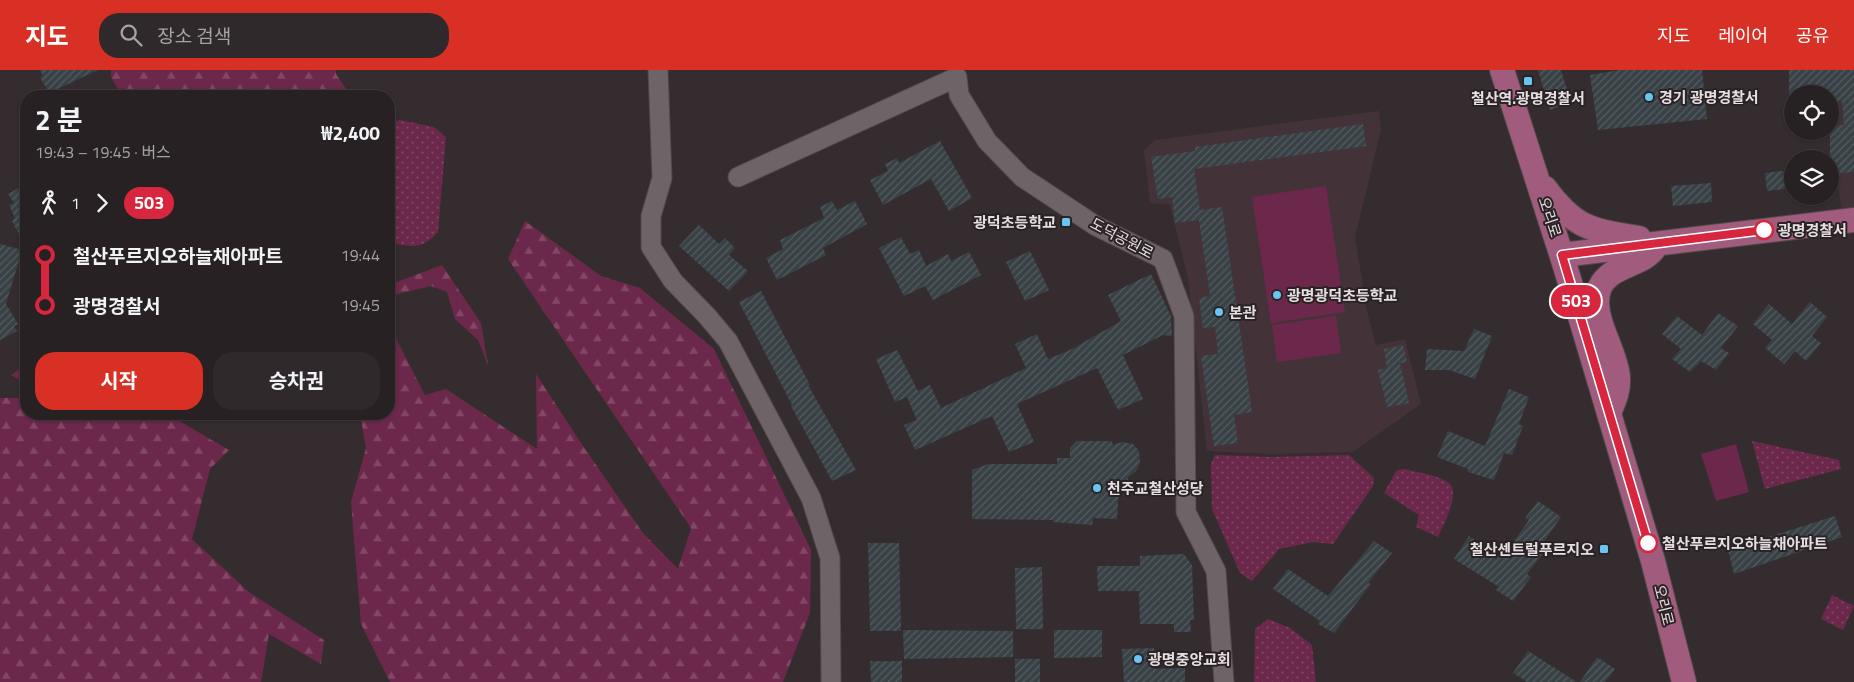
<!DOCTYPE html>
<html lang="ko">
<meta charset="utf-8">
<style>
body{margin:0;font-family:"Titillium Web","Noto Sans KR",sans-serif;background:#30292b;color:#f1f3f6;height:100vh;display:flex;flex-direction:column;font-size:19px;white-space:nowrap}
*{box-sizing:border-box;margin:0}
p{font-size:16px;color:#a5a3a6}
.icon{flex:none;width:28px;height:28px;fill:none;stroke:currentColor;stroke-width:2;stroke-linecap:round;stroke-linejoin:round}
.map{position:relative;flex:1;overflow:hidden}
.sheet{position:absolute;left:20px;top:20px;width:375px;height:330px;display:flex;flex-direction:column;background:#282123;border-radius:20px;box-shadow:0 1px 4px #0004,0 0 0 1px #443e41}
.sheet>*{flex:none}
.badge{padding:0 10px;border-radius:16px;font-size:18px;line-height:32px}
.buttons{position:absolute;left:1784px;top:15px;display:grid;gap:10px}
.buttons a{display:grid;place-items:center;width:55px;height:55px;border-radius:50%;background:#282123;box-shadow:0 1px 4px #0004,0 0 0 1px #443e41;font-size:25px}
.map>.badge{position:absolute;translate:-50% -50%;box-shadow:0 0 0 2px #fff}
.legs{display:flex;align-items:center;gap:8px;height:55px;padding:0 15px;font-size:16px}
.legs p{margin-inline-start:auto}
.overview{display:flex;align-items:center;justify-content:space-between;height:85px;padding:0 15px}
h1{font-size:28px;font-weight:700;line-height:38px}
.primary-button{display:flex;gap:10px;margin-top:auto;padding:10px 15px}
.primary-button a{flex:1;height:58px;border-radius:20px;background:#d93025;color:#fff;font-size:20px;font-weight:700;line-height:58px;text-align:center}
.primary-button a+a{background:#30292b;color:#f1f3f6}
ul{padding:0 15px;list-style:none}
li{display:flex;align-items:center;gap:18px;height:50px;font-size:19px}
li i{display:grid;place-items:center;width:8px;height:100%;margin:0 6px;background:currentColor}
li i::after{content:'';width:12px;height:12px;margin:-6px;border:4px solid;border-radius:50%;background:#282123}
li p{margin-inline-start:auto}
li:first-child i{background:linear-gradient(#0000 50%,currentColor 0)}
li:last-child i{background:linear-gradient(currentColor 50%,#0000 0)}
header{display:flex;align-items:center;gap:30px;box-sizing:border-box;height:70px;padding:0 25px;background:#d93025;color:#fff}
header strong{font-size:24px}
nav{display:flex;gap:28px;margin-inline-start:auto;font-size:18px}
.search{width:350px;height:45px;background:#30292b;display:flex;align-items:center;gap:12px;box-sizing:border-box;padding:0 18px;border-radius:20px;color:#a5a3a6;font-size:19px}
.map>svg:first-child{display:block}
.built{fill:#433339}
.grass{fill:#6c284a}
.forest{fill:url(#forest-firs)}
.park{fill:url(#park-dots)}
.building{fill:url(#building-hatch)}
.lines{fill:none;stroke-linecap:round;stroke-linejoin:round}
.minor-casing{stroke:#50494b;stroke-width:21}
.major-casing{stroke:#50494b;stroke-width:26}
.minor{stroke:#6e6468;stroke-width:19}
.major{stroke:#a15b7d;stroke-width:24}
.line-1-casing{stroke:#fff;stroke-width:11}
.line-1{stroke:#d7263d;stroke-width:8}
.poi-dot{fill:#68c4f0;stroke:#2b2226;stroke-width:2}
.stop-1-dot{fill:#fff;stroke:#d7263d;stroke-width:2.5}
.labels{text-anchor:middle;dominant-baseline:central;stroke-width:4;stroke-linejoin:round;paint-order:stroke}
.poi-label{font-size:15px;font-weight:bold;fill:#e4dee0;stroke:#2b2226;text-anchor:start}
.street-label{font-size:15px;fill:#e4dee0;stroke:#2b2226}
.stop-label{font-size:15px;font-weight:bold;fill:#e4dee0;stroke:#2b2226;text-anchor:start}
</style>
<header>
<strong>지도</strong>
<div class="search"><svg class="icon" aria-label="search" viewBox="0 0 24 24"><circle cx="10" cy="10" r="6"/><path d="M15 15l6 6"/></svg>장소 검색</div>
<nav><a>지도</a><a>레이어</a><a>공유</a></nav>
</header>
<div class="map">
<svg width="1854" height="612" viewBox="0 0 1854 612">
<defs>
<pattern id="forest-firs" width="22" height="20" patternUnits="userSpaceOnUse" patternTransform="scale(1.25)"><rect width="22" height="20" fill="#6c284a"/><path d="M5 1l3.5 6h-7zM16 11l3.5 6h-7z" fill="#814764"/></pattern>
<pattern id="park-dots" width="8" height="8" patternUnits="userSpaceOnUse" patternTransform="scale(1.25)"><rect width="8" height="8" fill="#6c284a"/><path d="M2 2h.1M6 6h.1" fill="none" stroke="#814764" stroke-width="1.8" stroke-linecap="round"/></pattern>
<pattern id="building-hatch" width="6" height="6" patternUnits="userSpaceOnUse" patternTransform="scale(1.25)"><rect width="6" height="6" fill="#384146"/><path d="M-1 1l2-2M0 6l6-6M5 7l2-2" fill="none" stroke="#555c60"/></pattern>
</defs>
<rect width="100%" height="100%" fill="#352c2f"/>
<!-- built -->
<g class="built">
<path d="M 1854,0 L 1854,150 L 1843,151 L 1830,55 L 1830,24 Z"/>
<path d="M 1379,41 L 1381,60 L 1355,167 L 1367,241 L 1376,275 L 1405,269 L 1421,334 L 1353,382 L 1272,384 L 1207,381 L 1188,209 L 1170,135 L 1150,133 L 1144,80 L 1155,70 Z"/>
</g>
<!-- grass -->
<g class="grass">
<path d="M 1326,116 L 1345,242 L 1271,253 L 1252,127 Z"/>
<path d="M 1336,246 L 1341,283 L 1277,292 L 1272,255 Z"/>
<path d="M 1736,374 L 1749,422 L 1716,431 L 1701,384 Z"/>
</g>
<!-- forest -->
<g class="forest">
<path d="M 111,0 L 336,0 L 336,4 L 351,26 L 122,26 L 111,7 Z"/>
<path d="M 525,151 L 601,206 L 640,218 L 714,279 L 811,480 L 810,543 L 783,612 L 390,612 L 361,554 L 351,432 L 366,378 L 360,344 L 389,344 L 389,261 L 392,261 L 425,325 L 446,319 L 537,379 L 536,304 L 583,376 L 643,463 L 678,499 L 691,458 L 508,189 Z"/>
<path d="M 442,195 L 481,253 L 488,295 L 478,270 L 455,249 L 447,222 L 431,216 L 389,226 L 389,215 Z"/>
<path d="M 26,295 L 26,313 L 11,305 Z"/>
<path d="M 0,328 L 26,328 L 26,344 L 167,344 L 229,380 L 210,399 L 192,469 L 250,523 L 324,570 L 321,594 L 269,564 L 261,612 L 0,612 Z"/>
</g>
<!-- park -->
<g class="park">
<path d="M 400,50 L 434,57 L 446,67 L 438,162 C 421,181 412,176 389,173 L 389,53 Z"/>
<path d="M 1752,371 L 1839,390 L 1841,399 L 1765,419 Z"/>
<path d="M 1215,385 L 1270,387 L 1349,385 L 1374,408 L 1373,416 L 1333,474 L 1313,472 L 1279,479 L 1252,511 L 1240,503 L 1212,439 L 1211,394 Z"/>
<path d="M 1405,399 C 1419,403 1438,405 1449,413 C 1461,422 1443,456 1438,467 L 1416,457 L 1419,445 L 1384,423 L 1397,400 Z"/>
<path d="M 1832,525 L 1854,536 L 1843,560 L 1821,549 Z"/>
<path d="M 1268,549 L 1290,558 L 1312,575 L 1316,612 L 1254,612 L 1255,559 Z"/>
</g>
<!-- building -->
<g class="building">
<path d="M 40,0 L 98,0 L 49,23 L 40,7 L 43,6 Z"/>
<path d="M 1538,0 L 1561,0 L 1571,33 L 1550,40 Z"/>
<path d="M 1620,0 L 1702,0 L 1707,49 L 1598,60 L 1590,5 Z"/>
<path d="M 1789,0 L 1854,0 L 1854,102 L 1830,104 L 1830,56 L 1844,55 L 1842,31 L 1834,32 L 1833,24 L 1789,24 Z"/>
<path d="M 1363,54 L 1366,76 L 1194,99 L 1200,140 L 1222,137 L 1252,342 L 1234,345 L 1238,373 L 1214,376 L 1201,286 L 1218,284 L 1215,257 L 1203,258 L 1199,228 L 1210,226 L 1199,150 L 1175,153 L 1172,127 L 1158,129 L 1151,87 L 1195,81 L 1195,77 Z"/>
<path d="M 940,71 L 972,128 L 949,141 L 931,109 L 883,135 L 870,110 L 888,101 L 885,94 L 897,88 L 899,93 Z"/>
<path d="M 1792,100 L 1792,118 L 1767,121 L 1765,103 Z"/>
<path d="M 1711,113 L 1712,132 L 1673,136 L 1671,116 Z"/>
<path d="M 26,114 L 26,177 L 12,151 L 15,148 L 9,135 L 14,133 L 8,124 Z"/>
<path d="M 832,131 L 837,140 L 855,131 L 867,154 L 823,178 L 826,185 L 777,210 L 766,188 L 783,179 L 780,170 L 824,148 L 820,137 Z"/>
<path d="M 699,155 L 719,174 L 725,168 L 735,178 L 729,185 L 748,201 L 729,221 L 679,176 Z"/>
<path d="M 901,167 L 910,184 L 919,180 L 926,196 L 948,184 L 951,191 L 969,182 L 981,205 L 933,230 L 925,216 L 904,226 L 879,178 Z"/>
<path d="M 0,174 L 22,180 L 6,234 L 18,254 L 14,256 L 17,261 L 0,270 Z"/>
<path d="M 1030,181 L 1049,220 L 1025,231 L 1006,192 Z"/>
<path d="M 1151,204 L 1171,246 L 1172,266 L 1163,265 L 1123,285 L 1143,329 L 1118,340 L 1097,298 L 1017,334 L 1034,372 L 1009,382 L 992,346 L 915,380 L 904,355 L 917,350 L 907,327 L 895,332 L 876,289 L 897,280 L 918,321 L 930,315 L 941,338 L 1026,298 L 1015,274 L 1037,264 L 1048,289 L 1072,279 L 1121,251 L 1108,225 Z"/>
<path d="M 761,221 L 810,315 L 808,315 L 856,400 L 832,411 L 791,336 L 792,335 L 739,232 Z"/>
<path d="M 1810,232 L 1827,247 L 1812,266 L 1821,273 L 1806,291 L 1795,281 L 1784,294 L 1765,278 L 1772,270 L 1753,254 L 1769,234 L 1792,254 Z"/>
<path d="M 1718,243 L 1738,256 L 1721,278 L 1729,283 L 1716,300 L 1701,291 L 1690,302 L 1672,289 L 1681,279 L 1662,264 L 1677,246 L 1702,265 Z"/>
<path d="M 1474,259 L 1492,266 L 1475,309 L 1449,300 L 1425,300 L 1427,279 L 1464,281 Z"/>
<path d="M 1403,275 L 1407,292 L 1400,293 L 1409,333 L 1387,337 L 1378,300 L 1387,298 L 1384,279 Z"/>
<path d="M 1509,319 L 1529,327 L 1519,354 L 1523,356 L 1512,385 L 1504,383 L 1494,410 L 1468,402 L 1468,399 L 1437,387 L 1448,361 L 1485,376 Z"/>
<path d="M 1077,371 L 1112,371 L 1113,375 L 1122,372 L 1133,374 L 1139,381 L 1140,393 L 1136,401 L 1128,407 L 1128,417 L 1119,417 L 1117,449 L 1093,448 L 1092,455 L 1053,452 L 1053,450 L 972,449 L 972,400 L 988,394 L 1057,394 L 1057,388 L 1070,388 L 1070,378 Z"/>
<path d="M 1538,431 L 1561,447 L 1539,479 L 1544,482 L 1527,504 L 1531,507 L 1513,531 L 1496,520 L 1499,517 L 1454,489 L 1469,466 L 1502,488 L 1529,450 L 1525,448 Z"/>
<path d="M 1835,446 L 1842,467 L 1734,504 L 1728,480 Z"/>
<path d="M 1374,471 L 1392,483 L 1368,513 L 1371,514 L 1334,563 L 1318,554 L 1320,551 L 1273,519 L 1288,499 L 1328,526 Z"/>
<path d="M 868,473 L 899,473 L 901,561 L 870,561 Z"/>
<path d="M 1184,484 L 1192,495 L 1194,550 L 1190,550 L 1191,562 L 1174,562 L 1174,554 L 1140,554 L 1139,521 L 1098,521 L 1097,496 L 1140,496 L 1140,486 Z"/>
<path d="M 1042,497 L 1043,559 L 1016,559 L 1015,498 Z"/>
<path d="M 903,560 L 1013,561 L 1013,587 L 904,589 Z"/>
<path d="M 1054,560 L 1102,560 L 1102,587 L 1054,588 Z"/>
<path d="M 1154,578 L 1154,599 L 1185,598 L 1185,612 L 1124,612 L 1122,579 Z"/>
<path d="M 1528,581 L 1577,612 L 1527,612 L 1513,603 Z"/>
<path d="M 1597,587 L 1615,599 L 1605,612 L 1580,612 Z"/>
<rect x="1015" y="589" width="25" height="23"/>
<path d="M 870,591 L 902,591 L 902,612 L 871,612 Z"/>
</g>
<g class="lines">
<defs>
<g id="minor">
<path d="M 658,0 L 662,108 L 651,146 L 651,177 L 673,211 L 707,246 L 728,271 L 811,428 L 830,488 L 831,612"/>
<path d="M 738,107 L 957,7 L 959,25 L 987,71 L 1022,107 L 1096,156 L 1163,189 L 1184,246 L 1186,442 L 1216,501 L 1224,612"/>
</g>
<g id="major">
<path d="M 1502,0 L 1565,196 L 1653,491 L 1684,612"/>
<path d="M 1545,118 C 1575,159 1591,160 1639,168"/>
<path d="M 1562,185 L 1854,150"/>
<path d="M 1609,343 C 1614,331 1619,321 1618,307 C 1616,279 1588,245 1600,217 C 1611,194 1644,196 1655,177"/>
</g>
</defs>
<!-- minor casing -->
<use href="#minor" class="minor-casing"/>
<!-- major casing -->
<use href="#major" class="major-casing"/>
<!-- minor -->
<use href="#minor" class="minor"/>
<!-- major -->
<use href="#major" class="major"/>
</g>
<g class="lines">
<defs>
<path id="line-1" d="M 1648,473 L 1562,185 L 1764,160"/>
</defs>
<!-- line-1 casing -->
<use href="#line-1" class="line-1-casing"/>
<!-- line-1 -->
<use href="#line-1" class="line-1"/>
</g>
<!-- markers -->
<g class="poi-dot">
<rect x="1523" y="6" width="10" height="10" rx="2.5"/>
<circle cx="1649" cy="27" r="5"/>
<rect x="1061" y="147" width="10" height="10" rx="2.5"/>
<circle cx="1277" cy="225" r="5"/>
<circle cx="1219" cy="242" r="5"/>
<circle cx="1097" cy="418" r="5"/>
<rect x="1599" y="474" width="10" height="10" rx="2.5"/>
<circle cx="1138" cy="589" r="5"/>
</g>
<g class="stop-1-dot">
<circle cx="1764" cy="160" r="9"/>
<circle cx="1648" cy="473" r="9"/>
</g>
<g class="labels">
<!-- poi labels -->
<g class="poi-label">
<text x="1659" y="27">경기 광명경찰서</text>
<text x="1528" y="28" text-anchor="middle">철산역.광명경찰서</text>
<text x="1056" y="152" text-anchor="end">광덕초등학교</text>
<text x="1287" y="225">광명광덕초등학교</text>
<text x="1229" y="242">본관</text>
<text x="1107" y="418">천주교철산성당</text>
<text x="1594" y="479" text-anchor="end">철산센트럴푸르지오</text>
<text x="1148" y="589">광명중앙교회</text>
</g>
<!-- street labels -->
<g class="street-label">
<text transform="translate(1550 147) rotate(72)">오리로</text>
<text transform="translate(1122 168) rotate(28)">도덕공원로</text>
<text transform="translate(1664 535) rotate(76)">오리로</text>
</g>
<!-- stop labels -->
<g class="stop-label">
<text x="1778" y="160">광명경찰서</text>
<text x="1662" y="473">철산푸르지오하늘채아파트</text>
</g>
</g>
</svg>
<div class="buttons">
<a><svg class="icon" aria-label="locate" viewBox="0 0 24 24"><circle cx="12" cy="12" r="6"/><path d="M12 2v4M12 18v4M2 12h4M18 12h4"/></svg></a>
<a><svg class="icon" aria-label="layers" viewBox="0 0 24 24"><path d="M12 4l9 5-9 5-9-5zM3 14l9 5 9-5"/></svg></a>
</div>
<b class="badge" style="left:1576px;top:231px;background:#d7263d;color:#fff">503</b>
<section class="sheet">
<div class="overview"><div><h1>2 분</h1><p>19:43 – 19:45 · 버스</p></div><b>₩2,400</b></div>
<div class="legs"><svg class="icon" aria-label="walk" viewBox="0 0 24 24"><circle cx="13" cy="4" r="2"/><path d="M13 8l-2 6 4 7M11 14l-3 7M7 12l3-4h3l4 4"/></svg>1<svg class="icon" aria-label="forward" viewBox="0 0 24 24"><path d="M9 5l7 7-7 7"/></svg><b class="badge" style="background:#d7263d;color:#fff">503</b></div>
<ul>
<li><i style="color:#d7263d"></i><b>철산푸르지오하늘채아파트</b><p>19:44</p></li>
<li><i style="color:#d7263d"></i><b>광명경찰서</b><p>19:45</p></li>
</ul>
<div class="primary-button"><a>시작</a><a>승차권</a></div>
</section>
</div>
